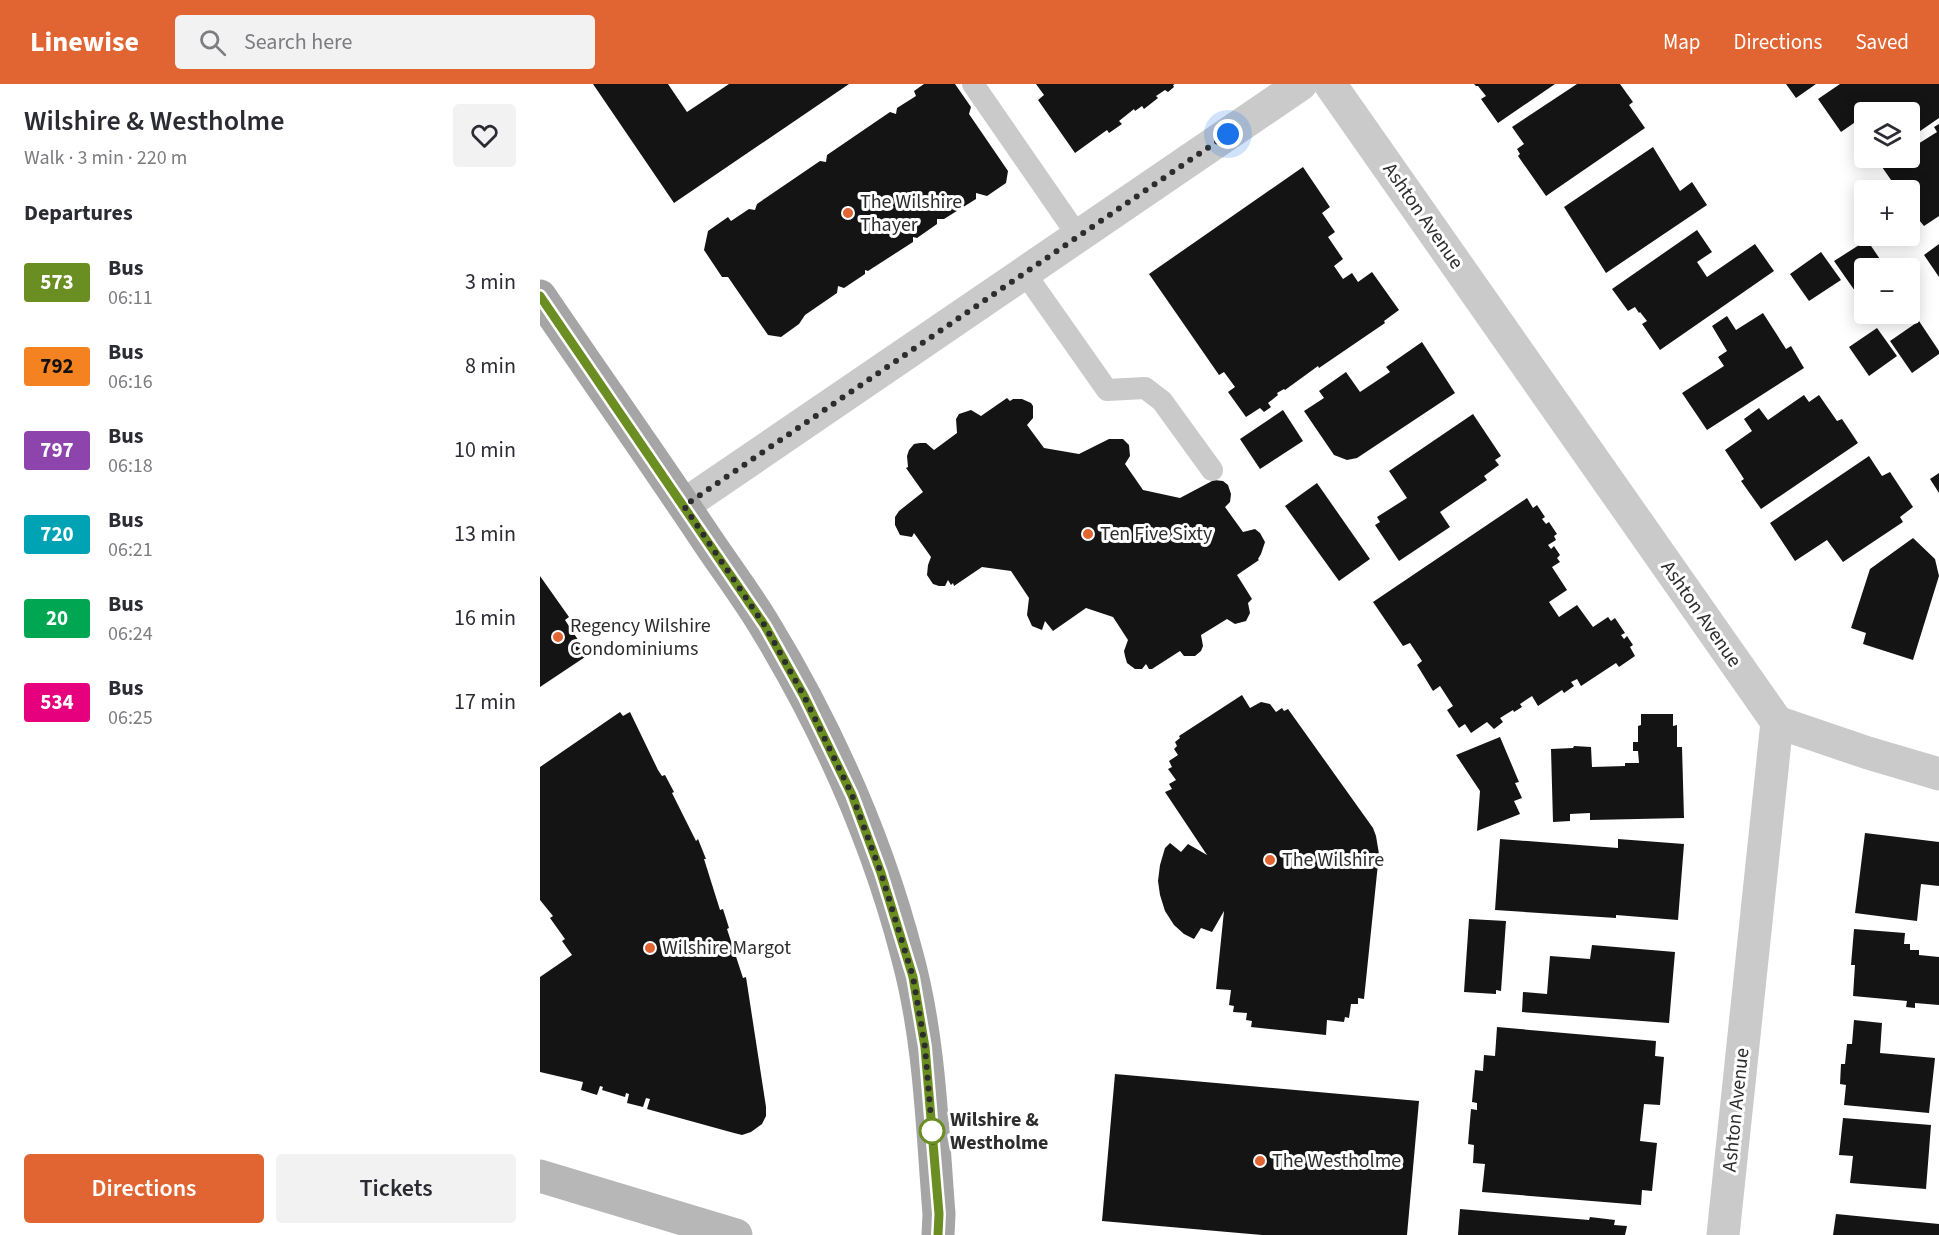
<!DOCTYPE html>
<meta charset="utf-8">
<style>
body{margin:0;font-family:"Source Sans 3",sans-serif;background:#f2f2f3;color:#2b2b33;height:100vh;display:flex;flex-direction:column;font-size:22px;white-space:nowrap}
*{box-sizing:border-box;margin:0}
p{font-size:20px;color:#7c7c81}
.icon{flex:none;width:33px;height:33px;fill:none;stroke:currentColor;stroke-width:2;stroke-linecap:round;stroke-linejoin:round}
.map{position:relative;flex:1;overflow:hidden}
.panel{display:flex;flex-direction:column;background:#fff;width:540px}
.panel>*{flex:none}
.badge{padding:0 12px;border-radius:4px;font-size:21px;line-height:39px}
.fabs{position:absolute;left:1314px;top:18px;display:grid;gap:12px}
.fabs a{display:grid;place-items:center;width:66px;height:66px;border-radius:6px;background:#fff;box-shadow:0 3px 15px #0003;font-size:30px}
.you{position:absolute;width:30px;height:30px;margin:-15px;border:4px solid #fff;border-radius:50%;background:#1a73e8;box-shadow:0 0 0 9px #1a73e833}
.map>.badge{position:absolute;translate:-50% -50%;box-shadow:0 0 0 3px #fff}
h2{padding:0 24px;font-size:22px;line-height:54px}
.round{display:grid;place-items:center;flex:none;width:63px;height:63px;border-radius:6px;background:#f2f2f3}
.summary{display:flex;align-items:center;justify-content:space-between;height:102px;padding:0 24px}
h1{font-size:28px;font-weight:600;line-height:45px}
.action{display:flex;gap:12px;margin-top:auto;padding:12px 24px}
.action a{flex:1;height:69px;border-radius:6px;background:#e16532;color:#fff;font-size:24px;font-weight:600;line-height:69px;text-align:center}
.action a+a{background:#f2f2f3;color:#2b2b33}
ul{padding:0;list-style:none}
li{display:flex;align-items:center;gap:18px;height:84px;padding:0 24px}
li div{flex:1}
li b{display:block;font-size:22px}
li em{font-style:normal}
li .badge{min-width:66px;font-weight:700;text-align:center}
header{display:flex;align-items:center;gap:36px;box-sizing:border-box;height:84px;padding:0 30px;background:#e16532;color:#fff}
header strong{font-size:28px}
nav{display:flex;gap:33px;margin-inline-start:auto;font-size:21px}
.search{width:420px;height:54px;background:#f2f2f3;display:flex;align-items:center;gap:15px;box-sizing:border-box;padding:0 21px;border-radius:6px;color:#7c7c81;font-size:22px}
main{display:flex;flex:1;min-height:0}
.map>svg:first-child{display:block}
.building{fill:#141414}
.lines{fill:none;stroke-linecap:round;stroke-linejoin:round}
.lane{stroke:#cacaca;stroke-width:22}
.street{stroke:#cacaca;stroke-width:33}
.secondary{stroke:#b7b7b7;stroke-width:33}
.primary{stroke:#a5a5a5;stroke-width:33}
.line-casing{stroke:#fff;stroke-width:14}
.line{stroke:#6b8e23;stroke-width:9}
.walk{stroke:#2d2d2d;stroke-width:6;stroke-dasharray:0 10.8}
.poi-dot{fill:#e16532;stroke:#fff;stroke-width:2}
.stop-dot{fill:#fff;stroke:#6b8e23;stroke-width:3}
.labels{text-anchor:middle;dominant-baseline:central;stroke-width:6;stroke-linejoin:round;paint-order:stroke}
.poi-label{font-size:20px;fill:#2d2d2d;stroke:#fff;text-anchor:start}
.street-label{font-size:20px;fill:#2d2d2d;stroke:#fff}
.stop-label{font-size:20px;font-weight:bold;fill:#2d2d2d;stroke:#fff;text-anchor:start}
</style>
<header>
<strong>Linewise</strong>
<div class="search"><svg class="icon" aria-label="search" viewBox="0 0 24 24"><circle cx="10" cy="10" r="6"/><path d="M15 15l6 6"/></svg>Search here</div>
<nav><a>Map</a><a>Directions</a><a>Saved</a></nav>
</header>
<main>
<section class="panel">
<div class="summary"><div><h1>Wilshire &amp; Westholme</h1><p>Walk · 3 min · 220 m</p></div><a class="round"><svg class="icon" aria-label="heart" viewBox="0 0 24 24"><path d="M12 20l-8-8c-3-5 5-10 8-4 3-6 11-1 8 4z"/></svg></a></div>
<h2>Departures</h2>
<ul>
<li><span class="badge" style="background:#6b8e23;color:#fff">573</span><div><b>Bus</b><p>06:11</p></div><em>3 min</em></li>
<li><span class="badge" style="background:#f58220;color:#111">792</span><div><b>Bus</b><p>06:16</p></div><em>8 min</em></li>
<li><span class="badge" style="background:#8e44ad;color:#fff">797</span><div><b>Bus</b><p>06:18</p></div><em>10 min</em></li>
<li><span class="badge" style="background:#00a3b4;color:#fff">720</span><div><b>Bus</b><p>06:21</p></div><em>13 min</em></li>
<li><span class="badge" style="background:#00a651;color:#fff">20</span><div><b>Bus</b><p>06:24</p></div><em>16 min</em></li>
<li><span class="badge" style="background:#e6007e;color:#fff">534</span><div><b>Bus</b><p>06:25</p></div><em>17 min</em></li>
</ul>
<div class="action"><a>Directions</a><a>Tickets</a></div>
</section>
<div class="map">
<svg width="1399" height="1151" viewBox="0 0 1399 1151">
<rect width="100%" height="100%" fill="#fff"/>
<!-- building -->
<g class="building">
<path d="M 53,0 L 128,0 L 147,28 L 189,0 L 309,0 L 134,119 Z"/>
<path d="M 384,0 L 415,0 L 431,23 L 429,30 L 468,87 L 466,99 L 447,112 L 436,109 L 436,115 L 404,135 L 397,135 L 397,140 L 377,154 L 373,153 L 373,158 L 328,187 L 325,186 L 325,190 L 304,204 L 298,202 L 297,209 L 265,231 L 259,240 L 241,253 L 228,251 L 188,193 L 182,193 L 164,166 L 168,147 L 188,133 L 191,137 L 209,125 L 215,126 L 217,120 L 280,77 L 286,78 L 287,71 L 350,28 L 356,30 L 357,24 L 376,12 L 374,7 Z"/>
<path d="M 496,0 L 635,0 L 633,1 L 634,3 L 628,8 L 625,6 L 616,12 L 618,14 L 604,25 L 602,22 L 595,27 L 594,25 L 579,37 L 582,40 L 569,49 L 567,46 L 535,69 L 498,16 L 504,11 Z"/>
<path d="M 934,0 L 1015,0 L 958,39 L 941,15 L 946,12 L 938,2 L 936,2 Z"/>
<path d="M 1037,0 L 1080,0 L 1093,18 L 1089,21 L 1105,44 L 1006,112 L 978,72 L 980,70 L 977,65 L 984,60 L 972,43 Z"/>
<path d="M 1246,0 L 1276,0 L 1256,14 Z"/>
<path d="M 1300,0 L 1399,0 L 1399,34 L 1370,54 L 1370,28 L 1324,28 L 1324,32 L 1301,48 L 1278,15 Z"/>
<path d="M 1399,40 L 1399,132 L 1384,142 L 1379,136 L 1370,142 L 1370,106 L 1358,106 L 1342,83 L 1357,74 L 1370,74 L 1370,65 L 1397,48 L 1394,43 Z"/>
<path d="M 1113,63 L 1140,107 L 1152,98 L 1167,121 L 1066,189 L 1024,123 Z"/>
<path d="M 763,83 L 790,123 L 782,129 L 795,148 L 788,153 L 803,175 L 794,182 L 803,195 L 812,189 L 818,198 L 832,188 L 859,226 L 844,237 L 845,239 L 779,284 L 778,282 L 745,306 L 744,305 L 737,309 L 738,311 L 728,319 L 731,323 L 724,328 L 720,324 L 706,333 L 688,308 L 695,303 L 684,288 L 679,291 L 609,190 Z"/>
<path d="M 1157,146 L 1172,168 L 1157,178 L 1167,193 L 1215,160 L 1234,187 L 1120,266 L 1102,240 L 1107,237 L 1100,228 L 1099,229 L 1095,223 L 1088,227 L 1072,205 Z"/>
<path d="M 1327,156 L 1346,184 L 1324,184 L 1324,201 L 1315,207 L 1294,177 Z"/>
<path d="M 1399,160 L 1399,193 L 1384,171 Z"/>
<path d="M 1281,168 L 1301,196 L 1269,217 L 1250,190 Z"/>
<path d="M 1223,229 L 1246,265 L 1251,262 L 1264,284 L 1167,346 L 1142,309 L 1184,282 L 1178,273 L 1187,267 L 1172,242 L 1187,232 L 1196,246 Z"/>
<path d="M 1379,237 L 1399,267 L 1399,270 L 1372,289 L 1350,257 Z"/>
<path d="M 1337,244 L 1357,272 L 1329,292 L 1309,263 Z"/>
<path d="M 882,258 L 915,309 L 817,374 L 807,376 L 794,371 L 764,327 L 784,314 L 779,307 L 806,288 L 820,308 L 850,288 L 846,283 Z"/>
<path d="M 1264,311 L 1269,318 L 1279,311 L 1297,337 L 1302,335 L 1318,359 L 1221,425 L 1201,397 L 1204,395 L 1185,366 L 1212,347 L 1204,335 L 1219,324 L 1228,336 Z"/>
<path d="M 467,314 L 470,317 L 473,315 L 482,315 L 491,319 L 493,322 L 493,334 L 487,341 L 504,364 L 539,370 L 569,355 L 583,355 L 589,361 L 590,372 L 585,380 L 603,406 L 640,414 L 674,396 L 683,397 L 688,401 L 691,410 L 690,418 L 685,423 L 703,448 L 715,445 L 720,449 L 725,458 L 721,470 L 718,475 L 719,476 L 697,491 L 712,515 L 708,519 L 710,529 L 706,537 L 695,540 L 687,535 L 661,551 L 663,562 L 661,567 L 655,572 L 644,572 L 640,567 L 612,585 L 609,585 L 606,580 L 602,585 L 595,585 L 587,579 L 585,572 L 584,567 L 588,556 L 573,533 L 546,524 L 513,547 L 505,537 L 502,546 L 492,542 L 487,531 L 489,514 L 471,487 L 442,483 L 414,502 L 413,499 L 411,501 L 408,496 L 405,502 L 399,502 L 393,500 L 387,491 L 388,481 L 391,473 L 374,449 L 372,453 L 360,451 L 355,441 L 355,433 L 359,427 L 383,408 L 366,384 L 368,383 L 367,372 L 369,366 L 374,360 L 380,359 L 386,359 L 394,366 L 417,349 L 416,335 L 419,330 L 431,326 L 441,332 Z"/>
<path d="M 743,326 L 763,357 L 720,385 L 700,355 Z"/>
<path d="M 933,330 L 961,372 L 955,376 L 959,381 L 944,392 L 947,396 L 900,428 L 910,443 L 859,477 L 835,441 L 840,438 L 837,433 L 867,414 L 849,387 Z"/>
<path d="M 1329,372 L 1342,392 L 1350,388 L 1373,423 L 1360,433 L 1363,438 L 1303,478 L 1287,456 L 1255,477 L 1230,439 Z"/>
<path d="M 1399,389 L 1399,409 L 1390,395 Z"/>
<path d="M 777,399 L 830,475 L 799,497 L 745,422 Z"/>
<path d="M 987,414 L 993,424 L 997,421 L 1005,433 L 1002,435 L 1006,440 L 1009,438 L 1017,450 L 1014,452 L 1016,456 L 1008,461 L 1011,465 L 1014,462 L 1020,471 L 1017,474 L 1020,478 L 1012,483 L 1027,506 L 1009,518 L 1019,533 L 1037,521 L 1053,543 L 1068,533 L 1071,537 L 1075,534 L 1085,549 L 1081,551 L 1084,555 L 1087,552 L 1093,561 L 1090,563 L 1095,572 L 1079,583 L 1076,579 L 1041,602 L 1037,595 L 1031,598 L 1034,602 L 1024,609 L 1022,606 L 998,622 L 992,612 L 980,620 L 982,623 L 974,628 L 973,626 L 960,634 L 963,638 L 954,645 L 947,638 L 931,649 L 925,640 L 919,644 L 907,626 L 913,622 L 900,602 L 893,607 L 877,581 L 882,577 L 870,559 L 863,562 L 833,518 Z"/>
<path d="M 1373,454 L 1395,475 L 1399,492 L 1373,576 L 1323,560 L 1326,549 L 1311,544 L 1330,485 Z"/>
<path d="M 0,492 L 29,533 L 25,536 L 48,571 L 0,603 Z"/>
<path d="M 702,611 L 710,624 L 721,618 L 730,620 L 736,628 L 742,624 L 744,627 L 748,625 L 833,744 L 836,752 L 839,770 L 824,915 L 818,914 L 818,920 L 811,920 L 809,934 L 805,933 L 804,938 L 787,936 L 786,951 L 711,943 L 712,937 L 706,936 L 707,929 L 693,928 L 694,922 L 689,921 L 691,906 L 676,905 L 684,827 L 672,848 L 661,844 L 654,855 L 644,850 L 634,841 L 625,827 L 620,811 L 618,797 L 620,781 L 625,764 L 630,759 L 641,768 L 648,760 L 667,771 L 625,708 L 632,705 L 629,700 L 636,696 L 628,685 L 632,683 L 629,677 L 638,671 L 634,665 L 637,662 L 635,658 L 640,654 L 639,652 Z"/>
<path d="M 80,628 L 83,632 L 90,628 L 118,686 L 122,692 L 125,691 L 134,708 L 132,709 L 156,757 L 158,755 L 166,775 L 164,775 L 180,826 L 183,825 L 189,844 L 187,845 L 203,894 L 206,893 L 226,1023 L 226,1032 L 222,1040 L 211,1048 L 202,1051 L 194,1049 L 107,1025 L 110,1015 L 106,1014 L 103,1023 L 87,1019 L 89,1010 L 86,1009 L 85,1013 L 62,1006 L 63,1003 L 60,1002 L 57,1011 L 41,1006 L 43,998 L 0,988 L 0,893 L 32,871 L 22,857 L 25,855 L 10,834 L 13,832 L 0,816 L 0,683 Z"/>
<path d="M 1101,630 L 1133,630 L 1133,642 L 1137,641 L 1137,663 L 1142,663 L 1144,734 L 1050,736 L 1050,729 L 1030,730 L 1030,737 L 1013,738 L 1011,665 L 1033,664 L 1034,662 L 1051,663 L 1052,683 L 1085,682 L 1085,679 L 1099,679 L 1098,667 L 1093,667 L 1093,658 L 1098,658 L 1098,642 L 1101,641 Z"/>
<path d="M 960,653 L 979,698 L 975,699 L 982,714 L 974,717 L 980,730 L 937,747 L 940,707 L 916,671 Z"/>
<path d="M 1325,749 L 1399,758 L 1399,802 L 1381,800 L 1377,837 L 1315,829 Z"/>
<path d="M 960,755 L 1078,764 L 1078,755 L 1144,760 L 1138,836 L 1076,831 L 1076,834 L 955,826 Z"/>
<path d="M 929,835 L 966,837 L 961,907 L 956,906 L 956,910 L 924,908 Z"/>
<path d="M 1314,845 L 1365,849 L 1364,860 L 1370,860 L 1370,866 L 1379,866 L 1379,871 L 1399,873 L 1399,921 L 1375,919 L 1375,924 L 1366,923 L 1367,917 L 1313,912 L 1315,881 L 1311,881 Z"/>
<path d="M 1052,861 L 1135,868 L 1129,939 L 982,928 L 983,908 L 1007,910 L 1010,872 L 1050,875 Z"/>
<path d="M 1314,936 L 1342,939 L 1340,969 L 1395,974 L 1389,1029 L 1304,1021 L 1306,1001 L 1300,1000 L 1301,980 L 1305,980 L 1307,960 L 1312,960 Z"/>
<path d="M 957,943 L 1116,957 L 1115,972 L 1124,973 L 1120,1021 L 1104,1020 L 1100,1057 L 1117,1059 L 1112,1107 L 1102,1106 L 1101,1121 L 942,1108 L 945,1080 L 933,1079 L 934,1061 L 928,1060 L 931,1025 L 937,1026 L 937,1019 L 932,1018 L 935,986 L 943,987 L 944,971 L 955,972 Z"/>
<path d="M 575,990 L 879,1017 L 867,1151 L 722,1151 L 562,1137 Z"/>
<path d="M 1303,1034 L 1391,1041 L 1386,1105 L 1310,1099 L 1313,1072 L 1299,1071 Z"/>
<path d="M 920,1125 L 1049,1136 L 1050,1133 L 1075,1136 L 1074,1141 L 1087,1142 L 1085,1151 L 918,1151 Z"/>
<path d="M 1296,1130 L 1399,1140 L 1399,1151 L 1293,1151 Z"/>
</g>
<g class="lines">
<!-- lane -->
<g class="lane">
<path d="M 433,0 L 538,152"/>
<path d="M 484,188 L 567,306 L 605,304 L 622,317 L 672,386"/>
</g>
<!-- street -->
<g class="street">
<path d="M 790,0 L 1237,638 L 1183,1151"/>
<path d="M 144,421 L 761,0"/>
<path d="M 1237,638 L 1328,669 L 1399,690"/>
</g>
<!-- secondary -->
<path class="secondary" d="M 0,1092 L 196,1151"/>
<!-- primary -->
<path class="primary" d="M 0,212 C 55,293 111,372 165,453 C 185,483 207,512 225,542 C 287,644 337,756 367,871 C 390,955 392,1043 399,1130 L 398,1151"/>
</g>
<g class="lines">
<defs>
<path id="line" d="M 0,212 L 225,542 L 264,612 L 312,711 L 341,789 L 373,893 L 385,963 L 399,1130 L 398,1151"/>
</defs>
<!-- line casing -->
<use href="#line" class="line-casing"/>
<!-- line -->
<use href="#line" class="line"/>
<!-- walk -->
<path class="walk" d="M 392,1047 L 393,1058 L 385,963 L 373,893 L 341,789 L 312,711 L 264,612 L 225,542 L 144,422 L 688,50"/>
</g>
<!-- markers -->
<g class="poi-dot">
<circle cx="308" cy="129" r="6"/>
<circle cx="548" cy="450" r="6"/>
<circle cx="18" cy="553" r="6"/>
<circle cx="730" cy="776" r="6"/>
<circle cx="110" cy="864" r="6"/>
<circle cx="720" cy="1077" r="6"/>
</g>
<circle class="stop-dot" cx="392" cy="1047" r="12"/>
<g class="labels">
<!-- poi labels -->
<g class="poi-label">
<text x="320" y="118">The Wilshire<tspan x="320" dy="23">Thayer</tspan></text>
<text x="560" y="450">Ten Five Sixty</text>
<text x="30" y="542">Regency Wilshire<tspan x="30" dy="23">Condominiums</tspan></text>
<text x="742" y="776">The Wilshire</text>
<text x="122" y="864">Wilshire Margot</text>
<text x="732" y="1077">The Westholme</text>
</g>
<!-- street labels -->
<g class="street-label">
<text transform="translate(883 132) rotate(55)">Ashton Avenue</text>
<text transform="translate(1161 530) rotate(55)">Ashton Avenue</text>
<text transform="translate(1196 1026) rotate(-84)">Ashton Avenue</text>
</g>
<!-- stop labels -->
<g class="stop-label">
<text x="410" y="1036">Wilshire &amp;<tspan x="410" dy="23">Westholme</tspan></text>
</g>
</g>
</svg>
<div class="fabs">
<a><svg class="icon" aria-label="layers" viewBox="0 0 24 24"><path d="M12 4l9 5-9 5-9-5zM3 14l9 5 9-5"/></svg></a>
<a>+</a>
<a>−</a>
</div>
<div class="you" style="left:688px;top:50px"></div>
</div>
</main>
